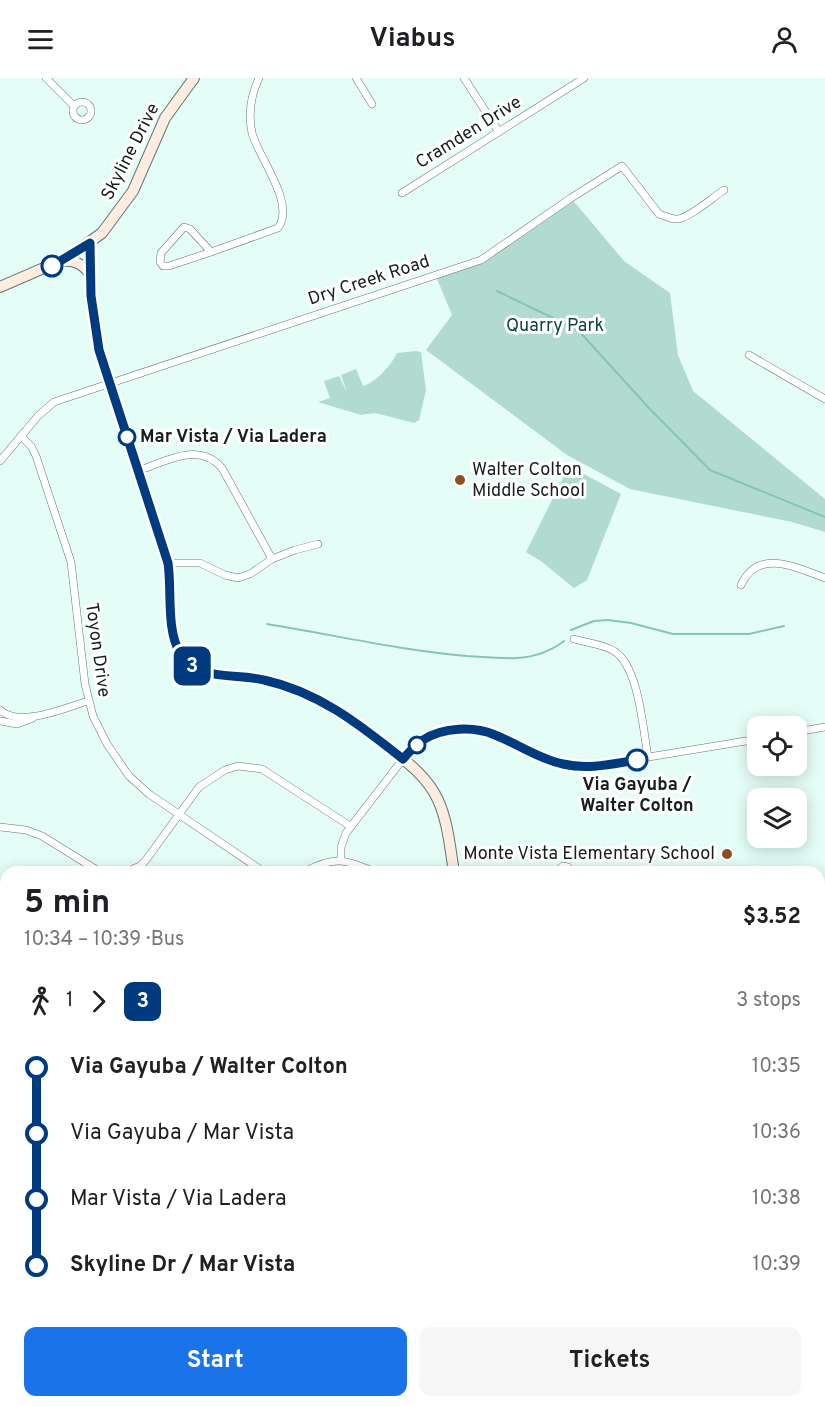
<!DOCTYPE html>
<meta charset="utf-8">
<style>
body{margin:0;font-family:Overpass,sans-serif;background:#f6f6f6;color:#202124;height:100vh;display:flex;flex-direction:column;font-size:22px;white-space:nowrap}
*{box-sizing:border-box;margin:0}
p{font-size:20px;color:#757577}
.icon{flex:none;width:33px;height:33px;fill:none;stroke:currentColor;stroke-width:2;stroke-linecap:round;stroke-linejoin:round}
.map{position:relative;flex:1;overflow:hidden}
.side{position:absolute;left:0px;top:788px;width:825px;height:542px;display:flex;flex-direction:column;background:#fff;border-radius:18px 18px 0 0;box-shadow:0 3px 15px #0003}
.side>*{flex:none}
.badge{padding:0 12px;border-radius:9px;font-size:21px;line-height:39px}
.controls{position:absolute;left:747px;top:638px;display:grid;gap:12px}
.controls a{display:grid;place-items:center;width:60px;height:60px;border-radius:12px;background:#fff;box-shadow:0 3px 15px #0003;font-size:30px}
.map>.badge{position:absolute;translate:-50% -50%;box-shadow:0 0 0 3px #fff}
.legs{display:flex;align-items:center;gap:9px;height:66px;padding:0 24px;font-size:20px}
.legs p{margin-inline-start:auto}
.overview{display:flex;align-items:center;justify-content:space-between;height:102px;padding:0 24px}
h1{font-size:33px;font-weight:700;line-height:45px}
.action{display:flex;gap:12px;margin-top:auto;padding:12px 24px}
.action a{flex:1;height:69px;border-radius:12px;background:#1a73e8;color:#fff;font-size:24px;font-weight:700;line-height:69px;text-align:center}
.action a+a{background:#f6f6f6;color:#202124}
ul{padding:0 24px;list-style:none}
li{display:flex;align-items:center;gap:21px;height:66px;font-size:22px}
li i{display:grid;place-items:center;width:9px;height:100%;margin:0 8px;background:currentColor}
li i::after{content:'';width:15px;height:15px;margin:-8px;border:4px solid;border-radius:50%;background:#fff}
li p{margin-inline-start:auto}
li:first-child i{background:linear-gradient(#0000 50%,currentColor 0)}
li:last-child i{background:linear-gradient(currentColor 50%,#0000 0)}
header{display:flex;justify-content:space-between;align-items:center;height:78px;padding:0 24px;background:#fff;font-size:27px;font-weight:700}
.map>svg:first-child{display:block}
.green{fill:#b1dbd0}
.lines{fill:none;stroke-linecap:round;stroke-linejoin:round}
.stream{stroke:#85c5b6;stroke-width:2}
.street-casing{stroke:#607771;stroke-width:8}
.secondary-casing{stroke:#607771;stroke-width:12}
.street{stroke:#fff;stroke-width:7}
.secondary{stroke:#feece0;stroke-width:10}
.line-1-casing{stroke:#fff;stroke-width:14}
.line-1{stroke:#003b80;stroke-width:9}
.stop-1-dot{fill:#fff;stroke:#003b80;stroke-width:3}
.poi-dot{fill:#904d1e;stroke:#fff;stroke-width:2}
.labels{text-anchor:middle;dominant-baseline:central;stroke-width:6;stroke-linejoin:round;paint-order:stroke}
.street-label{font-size:18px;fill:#161f1d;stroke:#fff}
.park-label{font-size:18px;fill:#0e473d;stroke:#fff}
.stop-label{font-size:18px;font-weight:bold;fill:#161f1d;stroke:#fff;text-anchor:start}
.poi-label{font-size:18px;fill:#161f1d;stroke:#fff;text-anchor:start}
</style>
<header><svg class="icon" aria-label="menu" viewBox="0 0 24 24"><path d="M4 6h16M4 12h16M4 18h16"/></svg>Viabus<svg class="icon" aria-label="person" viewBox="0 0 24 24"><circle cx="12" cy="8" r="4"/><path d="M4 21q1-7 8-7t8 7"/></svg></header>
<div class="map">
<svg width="825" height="1328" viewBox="0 0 825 1328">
<rect width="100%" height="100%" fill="#e4fef7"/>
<!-- green -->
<g class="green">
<path d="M 571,120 L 624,183 L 670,215 L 678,277 L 693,313 L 825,421 L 825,454 L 792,444 L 630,411 L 567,377 L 426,272 L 452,237 L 435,196 L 481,182 Z"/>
<path d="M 416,273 L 421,274 L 426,312 L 419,342 L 414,345 L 375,335 L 361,337 L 318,324 L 330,320 L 324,303 L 339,298 L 347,314 L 341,297 L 356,291 L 363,308 C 377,304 391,287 397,275 Z"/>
<path d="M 569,388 L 621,416 L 587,502 L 574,510 L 542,484 L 526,474 Z"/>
</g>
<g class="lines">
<!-- stream -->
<g class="stream">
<path d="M 497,213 L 578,252 L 648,329 L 710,392 L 825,439"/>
<path d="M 267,546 C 334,557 399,572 467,578 C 483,579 501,581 517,580 C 534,579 551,573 564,563"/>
<path d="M 571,552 L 594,543 L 608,542 L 631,545 L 673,556 L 749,556 L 784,548"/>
<path d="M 819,1177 L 825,1177"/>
<path d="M 410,1328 L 422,1323"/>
</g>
<defs>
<g id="street">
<path d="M 46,0 L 74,28"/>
<path d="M 356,0 L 372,26"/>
<path d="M 464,0 L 499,54"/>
<circle cx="82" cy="33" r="9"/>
<path d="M 402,115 L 584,0"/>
<path d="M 184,149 L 190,151 L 211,174 L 169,188 L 163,188 L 160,184 L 161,175 Z"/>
<path d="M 211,174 L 278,150 C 296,125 259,81 252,55 C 248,36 251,17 259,0"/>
<path d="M 749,277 L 825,321"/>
<path d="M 21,358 L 31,368 L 36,378 L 71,484 L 85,606 L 93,638 L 107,666 L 129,698 L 149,716 L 264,794"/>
<path d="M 0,383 L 38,338 L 54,324 L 481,182 L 571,120 L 622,88 L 659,136 C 665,138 672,142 678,141 C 691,139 713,119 724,112"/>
<path d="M 138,393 C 166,383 199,363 222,390 L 272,481"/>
<path d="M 168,485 L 200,485 L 225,497 L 238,500 L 250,496 L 272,481 L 295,472 L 318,466"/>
<path d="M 741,507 C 759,469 796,490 825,500"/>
<path d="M 574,561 C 587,565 603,566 614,573 C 639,588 643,652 648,679"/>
<path d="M 0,632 C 20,650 65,630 88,623"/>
<path d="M 0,643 L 17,646 L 33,640"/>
<path d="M 796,654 L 825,649"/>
<path d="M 0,749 L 26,752 L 42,758 L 100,794"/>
<path d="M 341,781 L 341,769 L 346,755 L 403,681 L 415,669 L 428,659 L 445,653 L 462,651 L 484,653 L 555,684 L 588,689 L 758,661"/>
<path d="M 126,794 L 140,788 L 146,782 L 199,709 L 225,692 L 238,688 L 262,691 L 350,748"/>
<path d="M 304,794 C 334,778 345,781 375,794"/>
<path d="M 556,794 L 563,788 L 568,789 L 571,794"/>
<path d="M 0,869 L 6,866"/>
<path d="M 819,1112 L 825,1112"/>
<path d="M 819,1263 L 825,1262"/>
<path d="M 715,1323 L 720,1328"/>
<path d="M 169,1328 L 183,1323"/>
</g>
<g id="secondary">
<path d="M 90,165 L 91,218 L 99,272 L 168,485 C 172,512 165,556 182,578 C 201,603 235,596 262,601 C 310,611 347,638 385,667 C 406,683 427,698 438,722 C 448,744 450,770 454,794"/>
<path d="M 62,183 C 75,182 84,186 91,198"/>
<path d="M 0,209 L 67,180 L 102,155 L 133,113 L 165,40 L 194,0"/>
<path d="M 819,989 L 825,987"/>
<path d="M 819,1285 L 825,1293"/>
</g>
</defs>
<!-- street casing -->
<use href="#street" class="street-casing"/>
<!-- secondary casing -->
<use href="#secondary" class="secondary-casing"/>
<!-- street -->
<use href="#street" class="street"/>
<!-- secondary -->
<use href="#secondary" class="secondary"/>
</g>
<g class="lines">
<defs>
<path id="line-1" d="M 52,188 L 90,165 L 91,218 L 99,272 L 168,485 C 172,512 166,552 180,575 C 197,604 236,595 264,602 C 319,614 360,647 403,681 C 409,674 415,667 423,662 C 443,649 474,648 495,657 C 518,666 539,681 563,686 C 588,692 612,686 637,682"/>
</defs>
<!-- line-1 casing -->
<use href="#line-1" class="line-1-casing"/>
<!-- line-1 -->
<use href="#line-1" class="line-1"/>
</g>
<!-- markers -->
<g class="stop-1-dot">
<circle cx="52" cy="188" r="10"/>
<circle cx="127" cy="359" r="8"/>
<circle cx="417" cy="667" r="8"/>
<circle cx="637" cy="682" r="10"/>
</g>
<g class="poi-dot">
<circle cx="460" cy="402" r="6"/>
<circle cx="727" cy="776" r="6"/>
</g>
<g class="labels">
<!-- street labels -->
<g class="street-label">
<text transform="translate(469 55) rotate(-32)">Cramden Drive</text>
<text transform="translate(131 74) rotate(-63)">Skyline Drive</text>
<text transform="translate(369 203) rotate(-18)">Dry Creek Road</text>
<text transform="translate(97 572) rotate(82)">Toyon Drive</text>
</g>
<!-- park labels -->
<g class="park-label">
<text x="555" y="248">Quarry Park</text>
</g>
<!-- stop labels -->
<g class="stop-label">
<text x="140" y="359">Mar Vista / Via Ladera</text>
<text x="637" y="707" text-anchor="middle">Via Gayuba /<tspan x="637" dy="21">Walter Colton</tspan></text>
</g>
<!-- poi labels -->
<g class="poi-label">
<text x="472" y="392">Walter Colton<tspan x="472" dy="21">Middle School</tspan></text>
<text x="715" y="776" text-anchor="end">Monte Vista Elementary School</text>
</g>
</g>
</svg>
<div class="controls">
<a><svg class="icon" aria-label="locate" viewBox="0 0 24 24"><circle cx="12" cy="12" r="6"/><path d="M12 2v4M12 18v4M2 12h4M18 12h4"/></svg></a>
<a><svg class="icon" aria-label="layers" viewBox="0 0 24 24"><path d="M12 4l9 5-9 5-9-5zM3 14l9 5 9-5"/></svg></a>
</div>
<b class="badge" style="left:192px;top:588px;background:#003b80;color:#fff">3</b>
<section class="side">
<div class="overview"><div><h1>5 min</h1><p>10:34 – 10:39 · Bus</p></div><b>$3.52</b></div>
<div class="legs"><svg class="icon" aria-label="walk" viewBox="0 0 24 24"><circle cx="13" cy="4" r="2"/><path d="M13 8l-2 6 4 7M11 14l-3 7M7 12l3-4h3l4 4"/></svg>1<svg class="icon" aria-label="forward" viewBox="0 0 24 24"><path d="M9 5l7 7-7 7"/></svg><b class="badge" style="background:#003b80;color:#fff">3</b><p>3 stops</p></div>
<ul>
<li><i style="color:#003b80"></i><b>Via Gayuba / Walter Colton</b><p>10:35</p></li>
<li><i style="color:#003b80"></i><span>Via Gayuba / Mar Vista</span><p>10:36</p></li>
<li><i style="color:#003b80"></i><span>Mar Vista / Via Ladera</span><p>10:38</p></li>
<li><i style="color:#003b80"></i><b>Skyline Dr / Mar Vista</b><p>10:39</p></li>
</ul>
<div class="action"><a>Start</a><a>Tickets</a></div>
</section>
</div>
